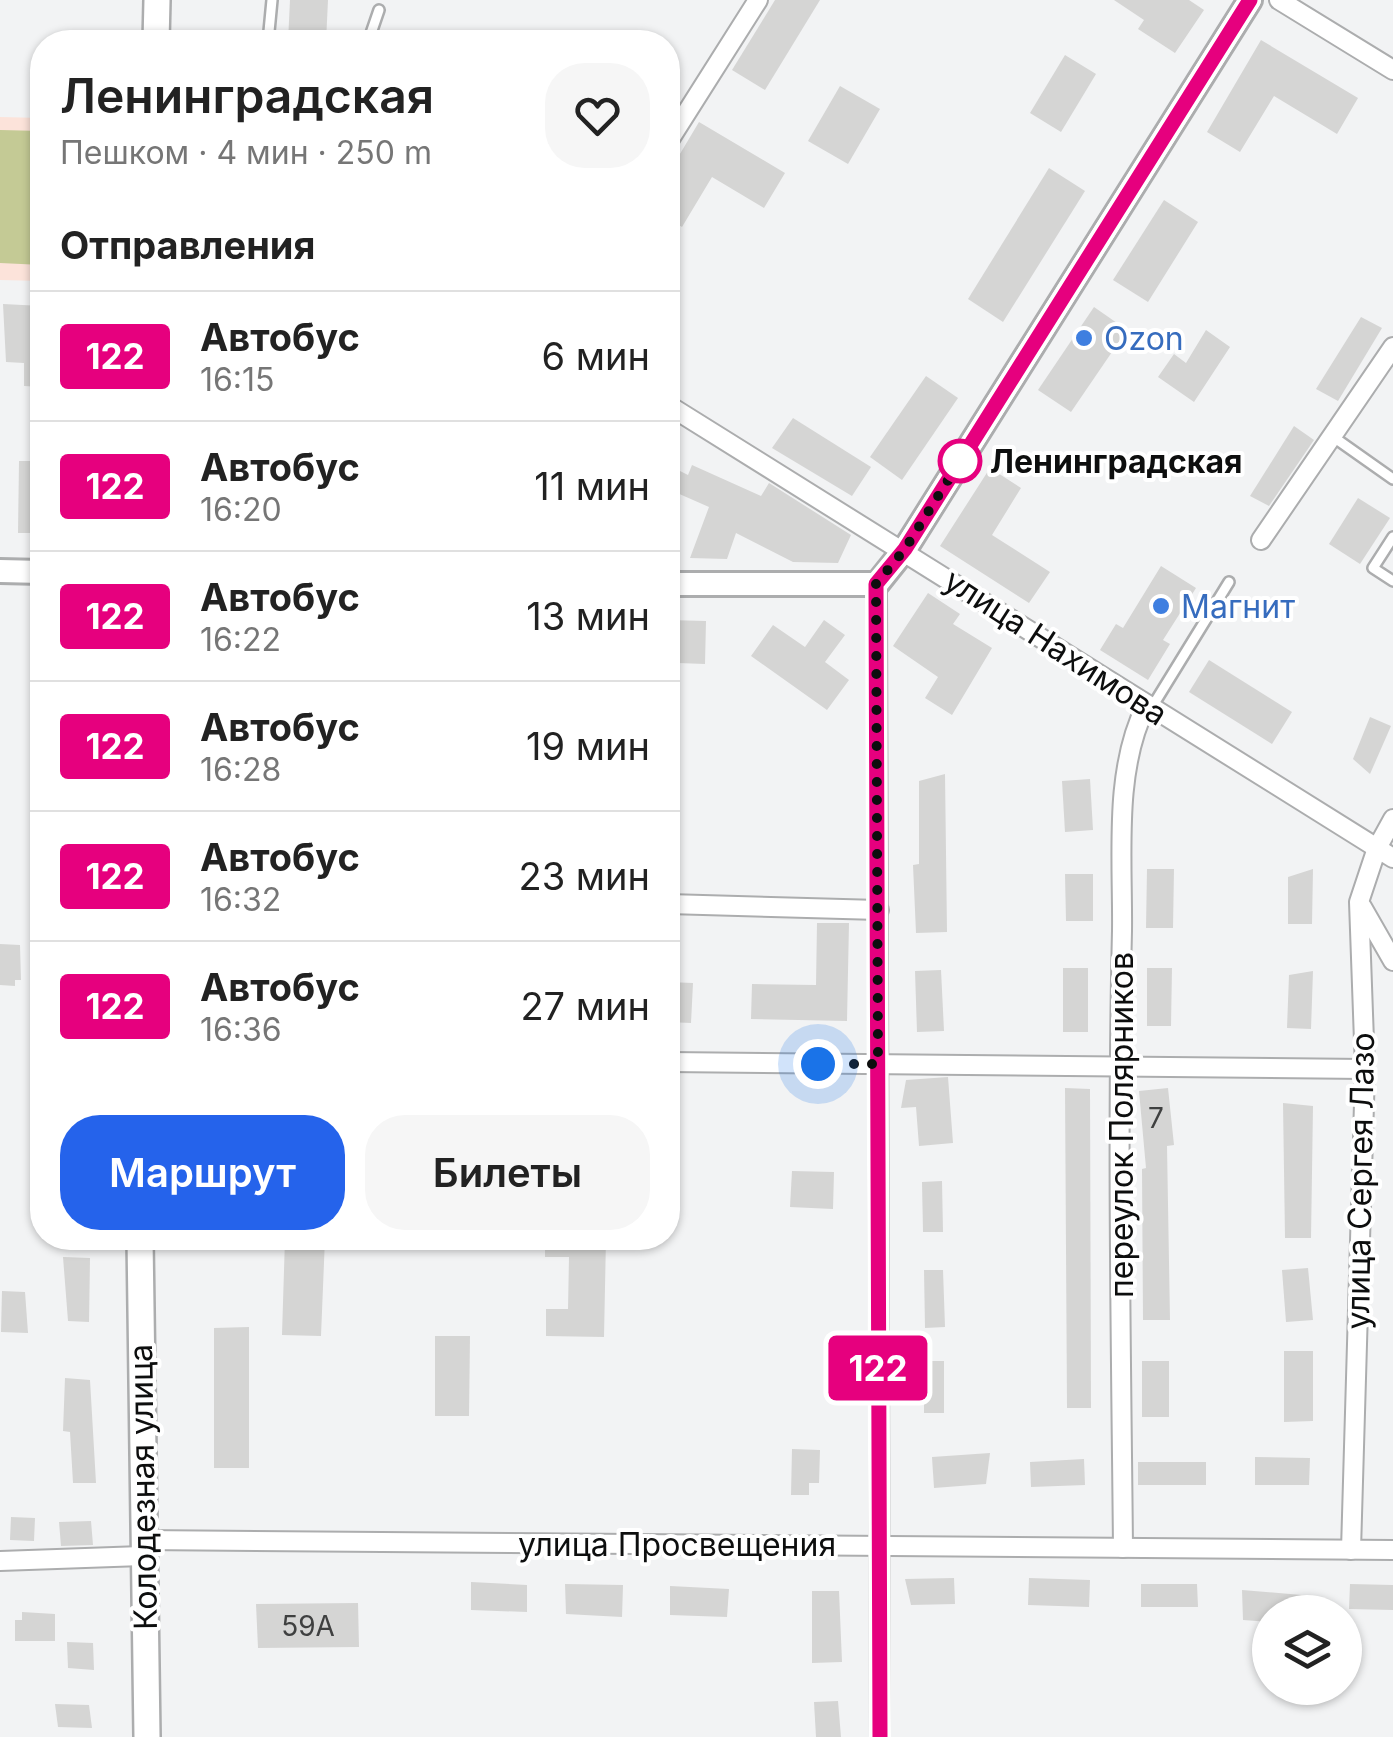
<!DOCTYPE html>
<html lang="ru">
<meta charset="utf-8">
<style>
body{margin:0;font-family:Inter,sans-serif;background:#f6f6f6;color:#222;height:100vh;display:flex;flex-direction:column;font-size:38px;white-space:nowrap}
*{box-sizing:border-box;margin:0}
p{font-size:32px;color:#767676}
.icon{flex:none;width:55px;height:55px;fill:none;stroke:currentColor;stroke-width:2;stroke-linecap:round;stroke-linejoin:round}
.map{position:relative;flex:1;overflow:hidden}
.panel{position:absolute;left:30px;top:30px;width:650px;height:1220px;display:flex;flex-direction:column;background:#fff;border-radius:40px;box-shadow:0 2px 8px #0004}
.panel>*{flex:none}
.badge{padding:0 20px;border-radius:8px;font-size:35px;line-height:65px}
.tools{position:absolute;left:1252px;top:1595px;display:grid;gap:20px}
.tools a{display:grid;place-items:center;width:110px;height:110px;border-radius:50%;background:#fff;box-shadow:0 2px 8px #0004;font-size:50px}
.you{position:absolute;width:50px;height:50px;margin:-25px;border:8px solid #fff;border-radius:50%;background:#1a73e8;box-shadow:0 0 0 15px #1a73e833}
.map>.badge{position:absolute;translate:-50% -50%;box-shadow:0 0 0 5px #fff}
h2{padding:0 30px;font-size:38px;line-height:90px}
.round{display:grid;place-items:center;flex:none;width:105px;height:105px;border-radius:40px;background:#f6f6f6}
.head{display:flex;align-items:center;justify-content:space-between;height:170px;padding:0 30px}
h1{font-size:48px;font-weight:600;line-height:75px}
.cta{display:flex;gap:20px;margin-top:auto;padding:20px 30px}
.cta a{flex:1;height:115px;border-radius:40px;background:#2563eb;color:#fff;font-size:40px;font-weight:600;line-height:115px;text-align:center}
.cta a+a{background:#f6f6f6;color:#222}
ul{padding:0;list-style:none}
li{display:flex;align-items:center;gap:30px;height:130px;padding:0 30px;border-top:2px solid #e0e0e0}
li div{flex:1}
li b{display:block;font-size:38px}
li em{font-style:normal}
li .badge{min-width:110px;font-weight:700;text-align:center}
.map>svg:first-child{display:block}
.education{fill:#fce3da}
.green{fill:#c4ca95}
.building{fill:#d5d5d4}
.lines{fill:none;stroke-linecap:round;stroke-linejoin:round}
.service-casing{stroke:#acadae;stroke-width:14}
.minor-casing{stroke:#acadae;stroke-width:22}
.tertiary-casing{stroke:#acadae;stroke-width:28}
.secondary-casing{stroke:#acadae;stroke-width:30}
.service{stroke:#fff;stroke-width:9}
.minor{stroke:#fff;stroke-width:18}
.tertiary{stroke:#fff;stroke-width:22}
.secondary{stroke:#fff;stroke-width:25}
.line-casing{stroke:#fff;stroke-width:22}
.line{stroke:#e6007e;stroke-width:15}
.walk{stroke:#0d0e0e;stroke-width:10;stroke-dasharray:0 18}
.shop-dot{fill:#3f7fe0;stroke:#fff;stroke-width:4}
.stop-dot{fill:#fff;stroke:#e6007e;stroke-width:5}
.labels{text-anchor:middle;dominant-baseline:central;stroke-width:8;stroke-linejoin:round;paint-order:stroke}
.number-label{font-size:28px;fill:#3f4040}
.shop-label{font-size:32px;fill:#366cbe;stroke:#fff;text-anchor:start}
.stop-label{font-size:32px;font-weight:bold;fill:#0d0e0e;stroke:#fff;text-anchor:start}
.street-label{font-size:32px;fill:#0d0e0e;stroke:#fff}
</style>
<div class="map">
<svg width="1393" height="1737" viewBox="0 0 1393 1737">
<rect width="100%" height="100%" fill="#f2f3f4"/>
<!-- education -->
<path class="education" d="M 0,117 L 42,118 L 42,281 L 0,280 Z"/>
<!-- green -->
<path class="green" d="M 0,130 L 42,131 L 42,265 L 0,263 Z"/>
<!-- building -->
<g class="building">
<path d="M 290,0 L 328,0 L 326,42 L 288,42 Z"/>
<path d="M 775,0 L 820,0 L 765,90 L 732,70 Z"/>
<path d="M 1114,0 L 1189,0 L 1204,10 L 1175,53 L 1138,29 L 1144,20 Z"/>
<path d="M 1261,40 L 1358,98 L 1337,134 L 1274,96 L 1240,152 L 1207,132 Z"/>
<path d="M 1065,55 L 1096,74 L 1061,132 L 1030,113 Z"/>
<path d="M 840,86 L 880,109 L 848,164 L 808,141 Z"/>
<path d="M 699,122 L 785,173 L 764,208 L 712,177 L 682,227 L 668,219 L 668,174 Z"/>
<path d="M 1049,168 L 1085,191 L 1003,322 L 968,299 Z"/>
<path d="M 1164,200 L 1198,222 L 1148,302 L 1113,280 Z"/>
<path d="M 3,304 L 42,306 L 42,387 L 24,386 L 24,363 L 6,362 Z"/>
<path d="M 1094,307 L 1127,330 L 1071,412 L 1038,390 Z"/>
<path d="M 1361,317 L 1382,328 L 1338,401 L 1316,389 Z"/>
<path d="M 1206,330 L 1230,347 L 1194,402 L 1158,377 L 1174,354 L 1186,363 Z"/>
<path d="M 926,376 L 958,398 L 902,480 L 870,457 Z"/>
<path d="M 793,418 L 871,467 L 852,496 L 772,448 Z"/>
<path d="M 1294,426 L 1314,440 L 1269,506 L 1250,496 Z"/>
<path d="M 19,461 L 42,461 L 42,533 L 18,533 Z"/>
<path d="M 668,465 L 688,475 L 692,465 L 761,496 L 769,483 L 851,535 L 838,563 L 793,562 L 736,533 L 727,559 L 690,558 L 709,507 L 668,489 Z"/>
<path d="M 990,468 L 1021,488 L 992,535 L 1050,572 L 1029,603 L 940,546 Z"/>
<path d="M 1358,498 L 1390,518 L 1360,564 L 1329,544 Z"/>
<path d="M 1161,566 L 1196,588 L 1163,640 L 1170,644 L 1148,680 L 1100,650 L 1116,624 L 1123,628 Z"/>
<path d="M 928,593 L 960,614 L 953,624 L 992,648 L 952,715 L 925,698 L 938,677 L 893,646 Z"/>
<path d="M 668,620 L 706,621 L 705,664 L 678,663 L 679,654 L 668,654 Z"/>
<path d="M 824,620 L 845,635 L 825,662 L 849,680 L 827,710 L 751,656 L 773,625 L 805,647 Z"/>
<path d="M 1209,660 L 1292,712 L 1272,744 L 1189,692 Z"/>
<path d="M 1370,717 L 1391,726 L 1370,774 L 1353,759 Z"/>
<path d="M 945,774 L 947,932 L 916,933 L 913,865 L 919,864 L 919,781 Z"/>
<path d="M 1090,779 L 1093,830 L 1065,832 L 1062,781 Z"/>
<path d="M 1147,869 L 1174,869 L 1173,928 L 1146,928 Z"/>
<path d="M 1313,869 L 1312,924 L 1288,924 L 1288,877 Z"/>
<path d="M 1065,874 L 1093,874 L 1093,921 L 1066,921 Z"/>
<path d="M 817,923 L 849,923 L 847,1021 L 751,1019 L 752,984 L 816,985 Z"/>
<path d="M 0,944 L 20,945 L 21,980 L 15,980 L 15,986 L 0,985 Z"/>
<rect x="1063" y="968" width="25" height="64"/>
<path d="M 1147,968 L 1172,968 L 1171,1026 L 1147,1026 Z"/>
<path d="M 941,970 L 944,1031 L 917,1032 L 915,971 Z"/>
<path d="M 1313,971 L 1311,1029 L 1287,1028 L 1289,975 Z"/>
<path d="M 668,982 L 693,983 L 691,1023 L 668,1022 Z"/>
<path d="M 948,1077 L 953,1143 L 919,1146 L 916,1107 L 901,1108 L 906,1080 Z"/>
<path d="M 1065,1088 L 1090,1089 L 1091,1408 L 1067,1408 Z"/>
<path d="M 1168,1088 L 1174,1145 L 1167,1146 L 1170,1320 L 1143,1320 L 1142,1169 L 1146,1168 L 1139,1091 Z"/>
<path d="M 1283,1103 L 1313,1106 L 1311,1238 L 1285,1238 Z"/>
<path d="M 792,1171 L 834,1172 L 833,1209 L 790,1207 Z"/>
<path d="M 942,1181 L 943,1232 L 923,1232 L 922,1182 Z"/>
<path d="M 285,1238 L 325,1238 L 321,1336 L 282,1335 Z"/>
<path d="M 545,1238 L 606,1238 L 604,1337 L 546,1336 L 546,1309 L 568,1309 L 569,1257 L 545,1257 Z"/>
<path d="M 63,1257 L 90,1258 L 89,1322 L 68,1321 Z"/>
<path d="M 1308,1268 L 1313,1320 L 1286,1322 L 1282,1270 Z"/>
<path d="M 924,1270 L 943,1270 L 945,1327 L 925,1328 Z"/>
<path d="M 2,1291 L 25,1292 L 28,1333 L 1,1332 Z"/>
<path d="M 249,1327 L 249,1468 L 214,1468 L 214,1328 Z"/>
<path d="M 435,1336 L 470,1336 L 469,1416 L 435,1416 Z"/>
<path d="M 1284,1351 L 1313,1351 L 1313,1421 L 1284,1422 Z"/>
<rect x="924" y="1361" width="20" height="52"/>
<rect x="1142" y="1361" width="27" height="56"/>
<path d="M 65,1378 L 90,1380 L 96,1483 L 73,1483 L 70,1432 L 63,1431 Z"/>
<path d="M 792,1449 L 820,1450 L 819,1483 L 809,1483 L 809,1495 L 791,1495 Z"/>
<path d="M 990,1453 L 986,1484 L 934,1488 L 932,1457 Z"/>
<path d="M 1255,1457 L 1310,1458 L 1309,1485 L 1255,1485 Z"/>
<path d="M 1084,1459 L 1085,1485 L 1031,1487 L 1030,1462 Z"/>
<rect x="1138" y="1462" width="68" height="23"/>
<path d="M 11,1517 L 35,1518 L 34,1541 L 10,1540 Z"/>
<path d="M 91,1521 L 93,1545 L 61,1546 L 59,1522 Z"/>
<path d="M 954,1578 L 955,1604 L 911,1605 L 905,1579 Z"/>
<path d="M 1029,1578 L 1090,1580 L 1089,1607 L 1028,1605 Z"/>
<path d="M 471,1582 L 527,1585 L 527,1612 L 471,1610 Z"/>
<path d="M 565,1584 L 623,1585 L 622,1617 L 566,1614 Z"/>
<path d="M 1141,1584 L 1197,1584 L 1198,1607 L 1141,1607 Z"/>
<path d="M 1350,1584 L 1393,1585 L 1393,1610 L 1349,1609 Z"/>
<path d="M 670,1586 L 729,1589 L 727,1617 L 670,1615 Z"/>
<path d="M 1242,1590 L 1313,1596 L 1313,1612 L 1270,1612 L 1270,1622 L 1243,1620 Z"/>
<path d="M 812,1591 L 839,1591 L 842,1662 L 812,1663 Z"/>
<path d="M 358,1603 L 359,1647 L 258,1648 L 256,1604 Z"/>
<path d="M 22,1612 L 55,1614 L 55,1641 L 15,1641 L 15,1620 L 22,1620 Z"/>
<path d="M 67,1642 L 93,1643 L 94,1670 L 68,1668 Z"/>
<path d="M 838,1701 L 841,1737 L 816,1737 L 814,1702 Z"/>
<path d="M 55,1704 L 89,1705 L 92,1728 L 58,1727 Z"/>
</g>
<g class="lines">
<defs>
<g id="service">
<path d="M 268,42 L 272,0"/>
<path d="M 368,42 L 379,10"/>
<path d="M 1332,436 L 1393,479"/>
<path d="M 1393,537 L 1373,568 L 1393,581"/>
<path d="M 1152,707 L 1229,582"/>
</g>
<g id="minor">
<path d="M 1279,0 L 1393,70"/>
<path d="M 668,142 L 758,0"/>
<path d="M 668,405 L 1393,858"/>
<path d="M 1261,540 L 1393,347"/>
<path d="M 877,584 L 880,1737"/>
<path d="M 668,904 L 879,910"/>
<path d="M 1362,907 L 1393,961"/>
<path d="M 668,1062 L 1365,1069"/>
<path d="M 142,1540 L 1393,1550"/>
<path d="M 1123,1548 C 1121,1342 1117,1137 1122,931 C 1123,859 1113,771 1146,706"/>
<path d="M 1351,1550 L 1365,1069 L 1359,902 L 1377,848 L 1393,819"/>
<path d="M 0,1561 L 142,1556"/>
</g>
<g id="tertiary">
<path d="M 0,571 L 42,572"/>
<path d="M 668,584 L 877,584 L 905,549 L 1250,0"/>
</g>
<g id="secondary">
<path d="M 156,42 L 157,0"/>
<path d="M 140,1238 L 147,1737"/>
</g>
</defs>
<!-- service casing -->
<use href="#service" class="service-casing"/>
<!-- minor casing -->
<use href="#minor" class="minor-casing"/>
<!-- tertiary casing -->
<use href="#tertiary" class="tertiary-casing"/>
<!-- secondary casing -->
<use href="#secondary" class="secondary-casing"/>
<!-- service -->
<use href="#service" class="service"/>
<!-- minor -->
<use href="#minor" class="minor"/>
<!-- tertiary -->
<use href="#tertiary" class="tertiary"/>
<!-- secondary -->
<use href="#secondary" class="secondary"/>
</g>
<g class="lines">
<defs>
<path id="line" d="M 880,1737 L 876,584 L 905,549 L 1250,0"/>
</defs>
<!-- line casing -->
<use href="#line" class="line-casing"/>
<!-- line -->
<use href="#line" class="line"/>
<!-- walk -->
<path class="walk" d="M 818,1064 L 878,1064 L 876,584 L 905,549 L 960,461"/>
</g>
<!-- markers -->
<g class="shop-dot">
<circle cx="1084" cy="338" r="10"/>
<circle cx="1161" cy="606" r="10"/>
</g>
<circle class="stop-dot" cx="960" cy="461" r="20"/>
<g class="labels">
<!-- number labels -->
<g class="number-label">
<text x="1156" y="1118">7</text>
<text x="308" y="1626">59А</text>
</g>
<!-- shop labels -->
<g class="shop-label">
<text x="1104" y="338">Ozon</text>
<text x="1181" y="606">Магнит</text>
</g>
<!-- stop labels -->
<g class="stop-label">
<text x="990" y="461">Ленинградская</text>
</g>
<!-- street labels -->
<g class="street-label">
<text transform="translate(1056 647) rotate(33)">улица Нахимова</text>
<text transform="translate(1121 1125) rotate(-90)">переулок Полярников</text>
<text transform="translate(1360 1181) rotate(-89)">улица Сергея Лазо</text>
<text transform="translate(143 1487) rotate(-91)">Колодезная улица</text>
<text x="677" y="1544">улица Просвещения</text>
</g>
</g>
</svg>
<div class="tools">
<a><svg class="icon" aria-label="layers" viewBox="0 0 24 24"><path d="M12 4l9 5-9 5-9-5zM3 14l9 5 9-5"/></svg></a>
</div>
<div class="you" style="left:818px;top:1064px"></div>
<b class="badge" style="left:878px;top:1368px;background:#e6007e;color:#fff">122</b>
<section class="panel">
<div class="head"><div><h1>Ленинградская</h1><p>Пешком · 4 мин · 250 m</p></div><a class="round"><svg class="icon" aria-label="heart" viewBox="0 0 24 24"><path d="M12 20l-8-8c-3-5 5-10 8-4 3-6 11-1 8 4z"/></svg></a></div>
<h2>Отправления</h2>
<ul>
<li><span class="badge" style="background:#e6007e;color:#fff">122</span><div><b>Автобус</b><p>16:15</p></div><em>6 мин</em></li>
<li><span class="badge" style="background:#e6007e;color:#fff">122</span><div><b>Автобус</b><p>16:20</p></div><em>11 мин</em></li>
<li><span class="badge" style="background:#e6007e;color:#fff">122</span><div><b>Автобус</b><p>16:22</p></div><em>13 мин</em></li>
<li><span class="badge" style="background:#e6007e;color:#fff">122</span><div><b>Автобус</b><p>16:28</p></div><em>19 мин</em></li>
<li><span class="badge" style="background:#e6007e;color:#fff">122</span><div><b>Автобус</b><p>16:32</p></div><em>23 мин</em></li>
<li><span class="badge" style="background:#e6007e;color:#fff">122</span><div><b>Автобус</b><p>16:36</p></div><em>27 мин</em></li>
</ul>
<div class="cta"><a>Маршрут</a><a>Билеты</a></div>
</section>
</div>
